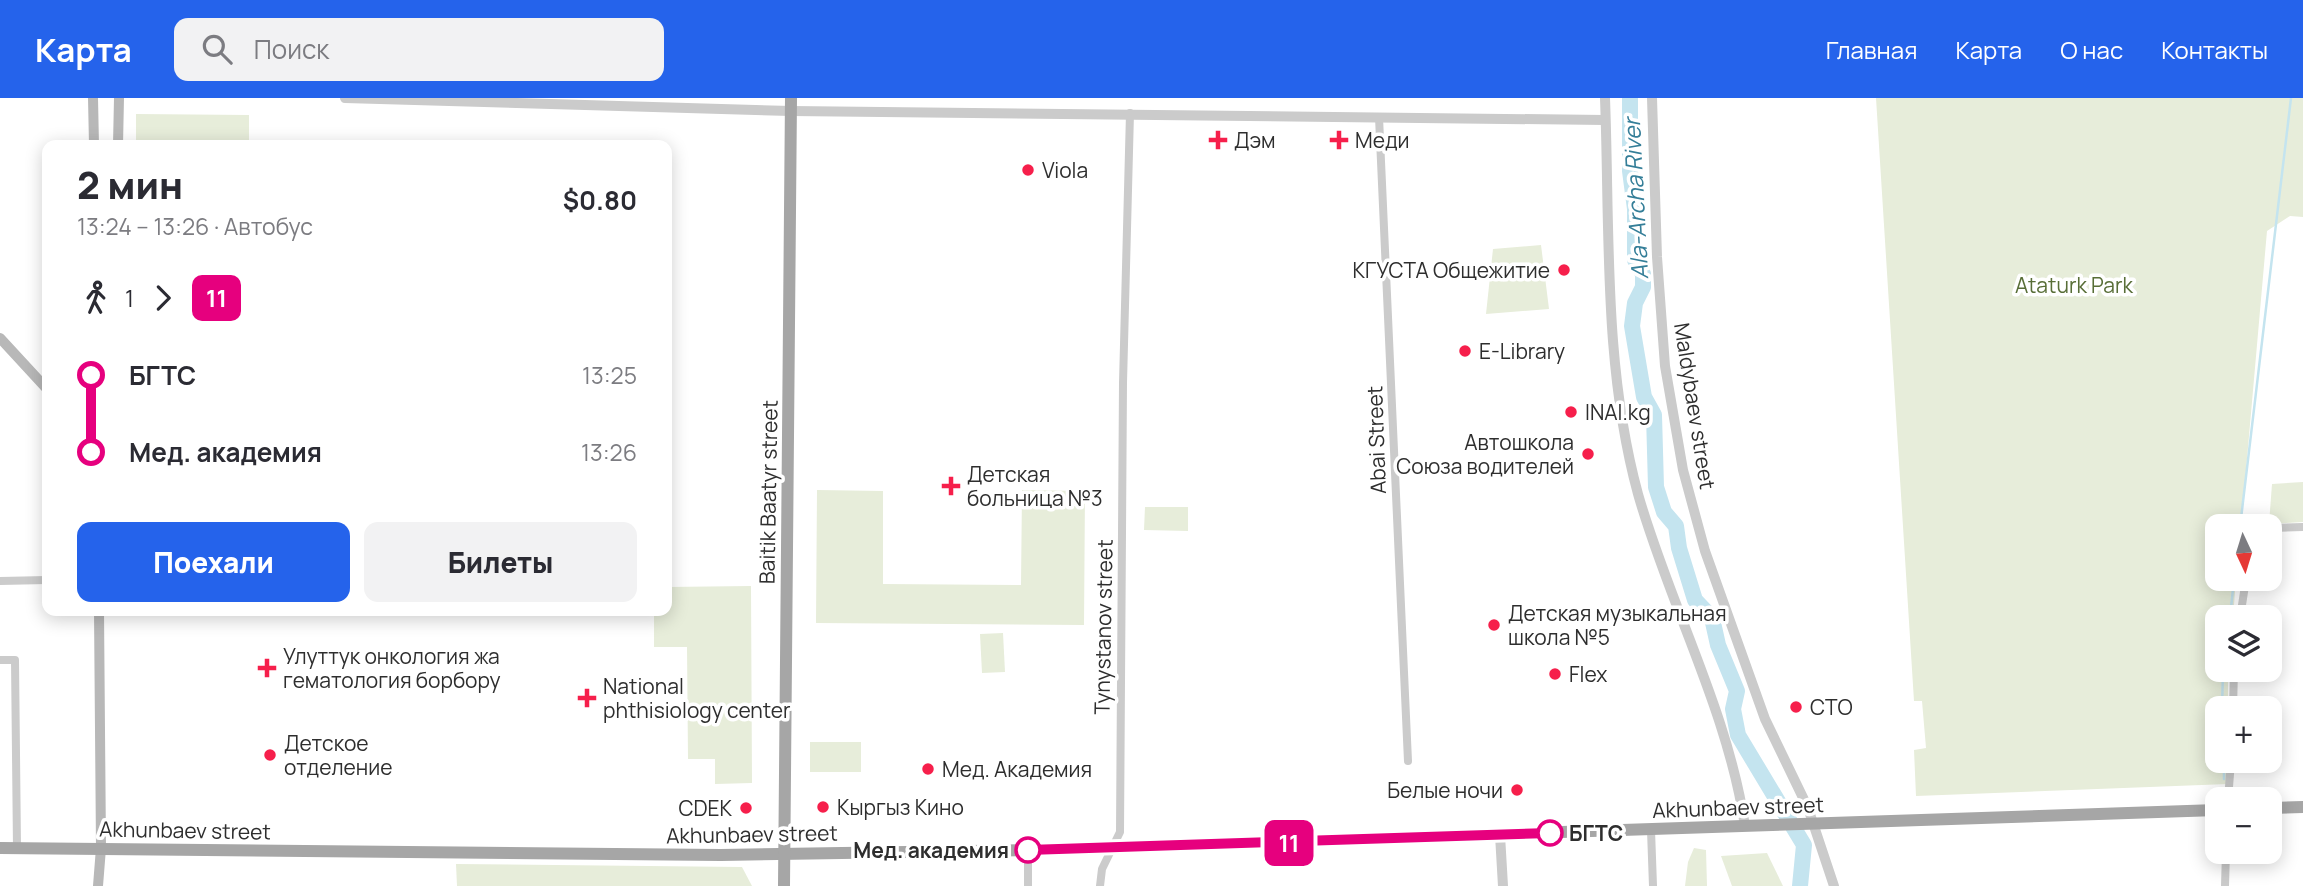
<!DOCTYPE html>
<html lang="ru">
<meta charset="utf-8">
<style>
body{margin:0;font-family:Manrope,sans-serif;background:#f2f2f3;color:#2b2b33;height:100vh;display:flex;flex-direction:column;font-size:26px;white-space:nowrap}
*{box-sizing:border-box;margin:0}
p{font-size:23px;color:#7c7c81}
.icon{flex:none;width:38px;height:38px;fill:none;stroke:currentColor;stroke-width:2;stroke-linecap:round;stroke-linejoin:round}
.map{position:relative;flex:1;overflow:hidden}
.details{position:absolute;left:42px;top:42px;width:630px;height:476px;display:flex;flex-direction:column;background:#fff;border-radius:14px;box-shadow:0 4px 18px #0003}
.details>*{flex:none}
.badge{padding:0 14px;border-radius:10px;font-size:24px;line-height:46px}
.needle{width:46px;rotate:176deg}
.controls{position:absolute;left:2205px;top:416px;display:grid;gap:14px}
.controls a{display:grid;place-items:center;width:77px;height:77px;border-radius:14px;background:#fff;box-shadow:0 4px 18px #0003;font-size:35px}
.map>.badge{position:absolute;translate:-50% -50%;box-shadow:0 0 0 4px #fff}
.legs{display:flex;align-items:center;gap:10px;height:77px;padding:0 35px;font-size:23px}
.legs p{margin-inline-start:auto}
.headline{display:flex;align-items:center;justify-content:space-between;height:119px;padding:0 35px}
h1{font-size:38px;font-weight:800;line-height:52px}
.cta{display:flex;gap:14px;margin-top:auto;padding:14px 35px}
.cta a{flex:1;height:80px;border-radius:14px;background:#2563eb;color:#fff;font-size:28px;font-weight:800;line-height:80px;text-align:center}
.cta a+a{background:#f2f2f3;color:#2b2b33}
ul{padding:0 35px;list-style:none}
li{display:flex;align-items:center;gap:24px;height:77px;font-size:26px}
li i{display:grid;place-items:center;width:10px;height:100%;margin:0 9px;background:currentColor}
li i::after{content:'';width:18px;height:18px;margin:-9px;border:5px solid;border-radius:50%;background:#fff}
li p{margin-inline-start:auto}
li:first-child i{background:linear-gradient(#0000 50%,currentColor 0)}
li:last-child i{background:linear-gradient(currentColor 50%,#0000 0)}
header{display:flex;align-items:center;gap:42px;box-sizing:border-box;height:98px;padding:0 35px;background:#2563eb;color:#fff}
header strong{font-size:33px}
nav{display:flex;gap:38px;margin-inline-start:auto;font-size:24px}
.search{width:490px;height:63px;background:#f2f2f3;display:flex;align-items:center;gap:18px;box-sizing:border-box;padding:0 24px;border-radius:14px;color:#7c7c81;font-size:26px}
.map>svg:first-child{display:block}
.green{fill:#e7edda}
.lines{fill:none;stroke-linecap:round;stroke-linejoin:round}
.stream{stroke:#c4e4ef;stroke-width:2.5}
.river{stroke:#c4e4ef;stroke-width:16}
.minor{stroke:#cbcbcb;stroke-width:8}
.tertiary{stroke:#cbcbcb;stroke-width:10}
.secondary{stroke:#b8b8b8;stroke-width:10}
.primary{stroke:#a6a6a6;stroke-width:12}
.line-1-casing{stroke:#fff;stroke-width:16}
.line-1{stroke:#e6007e;stroke-width:10}
.poi-dot{fill:#f61f4b;stroke:#fff;stroke-width:2.5}
.stop-1-dot{fill:#fff;stroke:#e6007e;stroke-width:3.5}
.labels{text-anchor:middle;dominant-baseline:central;stroke-width:7;stroke-linejoin:round;paint-order:stroke}
.poi-label{font-size:21px;fill:#2e2e2e;stroke:#fff;text-anchor:start}
.park-label{font-size:21px;fill:#586e37;stroke:#fff}
.street-label{font-size:21px;fill:#2e2e2e;stroke:#fff}
.stop-label{font-size:21px;font-weight:bold;fill:#2e2e2e;stroke:#fff;text-anchor:start}
.water-label{font-size:23px;font-style:italic;fill:#347e98;stroke:#fff}
</style>
<header>
<strong>Карта</strong>
<div class="search"><svg class="icon" aria-label="search" viewBox="0 0 24 24"><circle cx="10" cy="10" r="6"/><path d="M15 15l6 6"/></svg>Поиск</div>
<nav><a>Главная</a><a>Карта</a><a>О нас</a><a>Контакты</a></nav>
</header>
<div class="map">
<svg width="2303" height="788" viewBox="0 0 2303 788">
<rect width="100%" height="100%" fill="#fff"/>
<!-- green -->
<g class="green">
<path d="M 1876,0 L 2303,0 L 2303,119 L 2290,118 L 2267,133 L 2241,429 L 2217,429 L 2217,481 L 2236,481 L 2233,520 L 2217,520 L 2217,572 L 2228,572 L 2228,611 L 2217,611 L 2217,663 L 2228,663 L 2228,686 L 1916,698 L 1914,652 L 1926,650 L 1922,603 L 1914,603 Z"/>
<path d="M 136,16 L 249,17 L 249,47 L 136,47 Z"/>
<path d="M 1541,147 L 1549,211 L 1486,216 L 1493,151 Z"/>
<path d="M 2303,384 L 2303,424 L 2269,426 L 2272,386 Z"/>
<path d="M 817,392 L 883,393 L 883,486 L 1021,487 L 1022,392 L 1085,393 L 1084,527 L 816,525 Z"/>
<path d="M 1145,409 L 1188,409 L 1188,433 L 1144,432 Z"/>
<path d="M 751,488 L 752,685 L 715,686 L 715,661 L 688,661 L 687,549 L 654,549 L 654,513 L 667,513 L 667,489 Z"/>
<path d="M 1003,535 L 1005,574 L 982,575 L 980,536 Z"/>
<rect x="810" y="644" width="51" height="30"/>
<path d="M 1694,750 L 1706,752 L 1707,788 L 1685,788 L 1688,764 Z"/>
<path d="M 1767,755 L 1783,788 L 1732,788 L 1721,758 Z"/>
<path d="M 456,766 L 742,769 L 752,788 L 457,788 Z"/>
</g>
<g class="lines">
<!-- stream -->
<g class="stream">
<path d="M 2240,429 L 2291,0"/>
<path d="M 2230,520 L 2234,481"/>
<path d="M 2222,611 L 2223,572"/>
<path d="M 2224,663 L 2224,681"/>
</g>
<!-- river -->
<path class="river" d="M 1630,0 L 1630,73 L 1635,111 L 1635,162 L 1643,176 L 1643,189 L 1635,205 L 1632,228 L 1644,299 L 1654,317 L 1656,389 L 1664,414 L 1676,428 L 1679,450 L 1695,502 L 1712,520 L 1718,547 L 1737,593 L 1733,611 L 1738,637 L 1804,747 L 1800,788"/>
<!-- minor -->
<g class="minor">
<path d="M 1379,19 L 1408,663"/>
<path d="M 2270,430 L 2303,429"/>
<path d="M 0,483 L 47,482"/>
<path d="M 2240,520 L 2246,481"/>
<path d="M 0,562 L 15,562 L 17,750"/>
<path d="M 2233,611 L 2234,572"/>
<path d="M 2228,702 L 2231,663"/>
<path d="M 1651,732 L 1653,788"/>
<path d="M 1028,752 L 1028,788"/>
<path d="M 1100,788 L 1102,771 L 1120,734 L 1123,285 L 1130,15"/>
<path d="M 2225,788 L 2226,754"/>
</g>
<!-- tertiary -->
<g class="tertiary">
<path d="M 345,0 L 791,13 L 1605,22"/>
<path d="M 1605,0 C 1610,131 1603,268 1638,396 C 1670,508 1728,613 1745,728"/>
<path d="M 1652,0 L 1657,159 L 1665,268 L 1683,372 L 1705,453 L 1765,621 L 1808,710 L 1834,788"/>
<path d="M 1500,737 L 1503,788"/>
</g>
<!-- secondary -->
<g class="secondary">
<path d="M 93,0 L 94,47"/>
<path d="M 118,47 L 119,0"/>
<path d="M 0,240 L 47,291"/>
<path d="M 98,788 L 101,750 L 99,513"/>
</g>
<!-- primary -->
<g class="primary">
<path d="M 2270,710 L 2303,709"/>
<path d="M 0,750 L 721,757 L 1028,752 L 2217,712"/>
<path d="M 784,788 L 791,0"/>
</g>
</g>
<g class="lines">
<defs>
<path id="line-1" d="M 1028,752 L 1550,735"/>
</defs>
<!-- line-1 casing -->
<use href="#line-1" class="line-1-casing"/>
<!-- line-1 -->
<use href="#line-1" class="line-1"/>
</g>
<!-- markers -->
<g class="poi-dot">
<path d="M1214.5 31.5h7v7h7v7h-7v7h-7v-7h-7v-7h7z"/>
<path d="M1335.5 31.5h7v7h7v7h-7v7h-7v-7h-7v-7h7z"/>
<circle cx="1028" cy="72" r="7"/>
<circle cx="1564" cy="172" r="7"/>
<circle cx="1465" cy="253" r="7"/>
<circle cx="1571" cy="314" r="7"/>
<circle cx="1588" cy="356" r="7"/>
<path d="M947.5 377.5h7v7h7v7h-7v7h-7v-7h-7v-7h7z"/>
<circle cx="1494" cy="527" r="7"/>
<path d="M263.5 559.5h7v7h7v7h-7v7h-7v-7h-7v-7h7z"/>
<circle cx="1555" cy="576" r="7"/>
<path d="M583.5 589.5h7v7h7v7h-7v7h-7v-7h-7v-7h7z"/>
<circle cx="1796" cy="609" r="7"/>
<circle cx="270" cy="657" r="7"/>
<circle cx="928" cy="671" r="7"/>
<circle cx="1517" cy="692" r="7"/>
<circle cx="823" cy="709" r="7"/>
<circle cx="746" cy="710" r="7"/>
</g>
<g class="stop-1-dot">
<circle cx="1550" cy="735" r="12"/>
<circle cx="1028" cy="752" r="12"/>
</g>
<g class="labels">
<!-- poi labels -->
<g class="poi-label">
<text x="1234" y="42">Дэм</text>
<text x="1355" y="42">Меди</text>
<text x="1042" y="72">Viola</text>
<text x="1550" y="172" text-anchor="end">КГУСТА Общежитие</text>
<text x="1479" y="253">E-Library</text>
<text x="1585" y="314">INAI.kg</text>
<text x="1574" y="344" text-anchor="end">Автошкола<tspan x="1574" dy="24">Союза водителей</tspan></text>
<text x="967" y="376">Детская<tspan x="967" dy="24">больница №3</tspan></text>
<text x="1508" y="515">Детская музыкальная<tspan x="1508" dy="24">школа №5</tspan></text>
<text x="283" y="558">Улуттук онкология жа<tspan x="283" dy="24">гематология борбору</tspan></text>
<text x="1569" y="576">Flex</text>
<text x="603" y="588">National<tspan x="603" dy="24">phthisiology center</tspan></text>
<text x="1810" y="609">CTO</text>
<text x="284" y="645">Детское<tspan x="284" dy="24">отделение</tspan></text>
<text x="942" y="671">Мед. Академия</text>
<text x="1503" y="692" text-anchor="end">Белые ночи</text>
<text x="837" y="709">Кыргыз Кино</text>
<text x="732" y="710" text-anchor="end">CDEK</text>
</g>
<!-- park labels -->
<g class="park-label">
<text x="2074" y="187">Ataturk Park</text>
</g>
<!-- street labels -->
<g class="street-label">
<text transform="translate(1695 308) rotate(81)">Maldybaev street</text>
<text transform="translate(1376 342) rotate(-92)">Abai Street</text>
<text transform="translate(768 394) rotate(-89)">Baitik Baatyr street</text>
<text transform="translate(1103 529) rotate(-89)">Tynystanov street</text>
<text transform="translate(1738 709) rotate(-2)">Akhunbaev street</text>
<text transform="translate(185 732) rotate(1)">Akhunbaev street</text>
<text transform="translate(752 736) rotate(-1)">Akhunbaev street</text>
</g>
<!-- stop labels -->
<g class="stop-label">
<text x="1569" y="735">БГТС</text>
<text x="1009" y="752" text-anchor="end">Мед. академия</text>
</g>
<!-- water labels -->
<g class="water-label">
<text transform="translate(1635 101) rotate(-93)">Ala-Archa River</text>
</g>
</g>
</svg>
<div class="controls">
<a><svg class="needle" viewBox="-14 -14 28 28"><path d="M0-13l5 13h-10z" fill="#e53935"/><path d="M0 13l5-13h-10z" fill="#7c7c81"/></svg></a>
<a><svg class="icon" aria-label="layers" viewBox="0 0 24 24"><path d="M12 4l9 5-9 5-9-5zM3 14l9 5 9-5"/></svg></a>
<a>+</a>
<a>−</a>
</div>
<b class="badge" style="left:1289px;top:745px;background:#e6007e;color:#fff">11</b>
<section class="details">
<div class="headline"><div><h1>2 мин</h1><p>13:24 – 13:26 · Автобус</p></div><b>$0.80</b></div>
<div class="legs"><svg class="icon" aria-label="walk" viewBox="0 0 24 24"><circle cx="13" cy="4" r="2"/><path d="M13 8l-2 6 4 7M11 14l-3 7M7 12l3-4h3l4 4"/></svg>1<svg class="icon" aria-label="forward" viewBox="0 0 24 24"><path d="M9 5l7 7-7 7"/></svg><b class="badge" style="background:#e6007e;color:#fff">11</b></div>
<ul>
<li><i style="color:#e6007e"></i><b>БГТС</b><p>13:25</p></li>
<li><i style="color:#e6007e"></i><b>Мед. академия</b><p>13:26</p></li>
</ul>
<div class="cta"><a>Поехали</a><a>Билеты</a></div>
</section>
</div>
